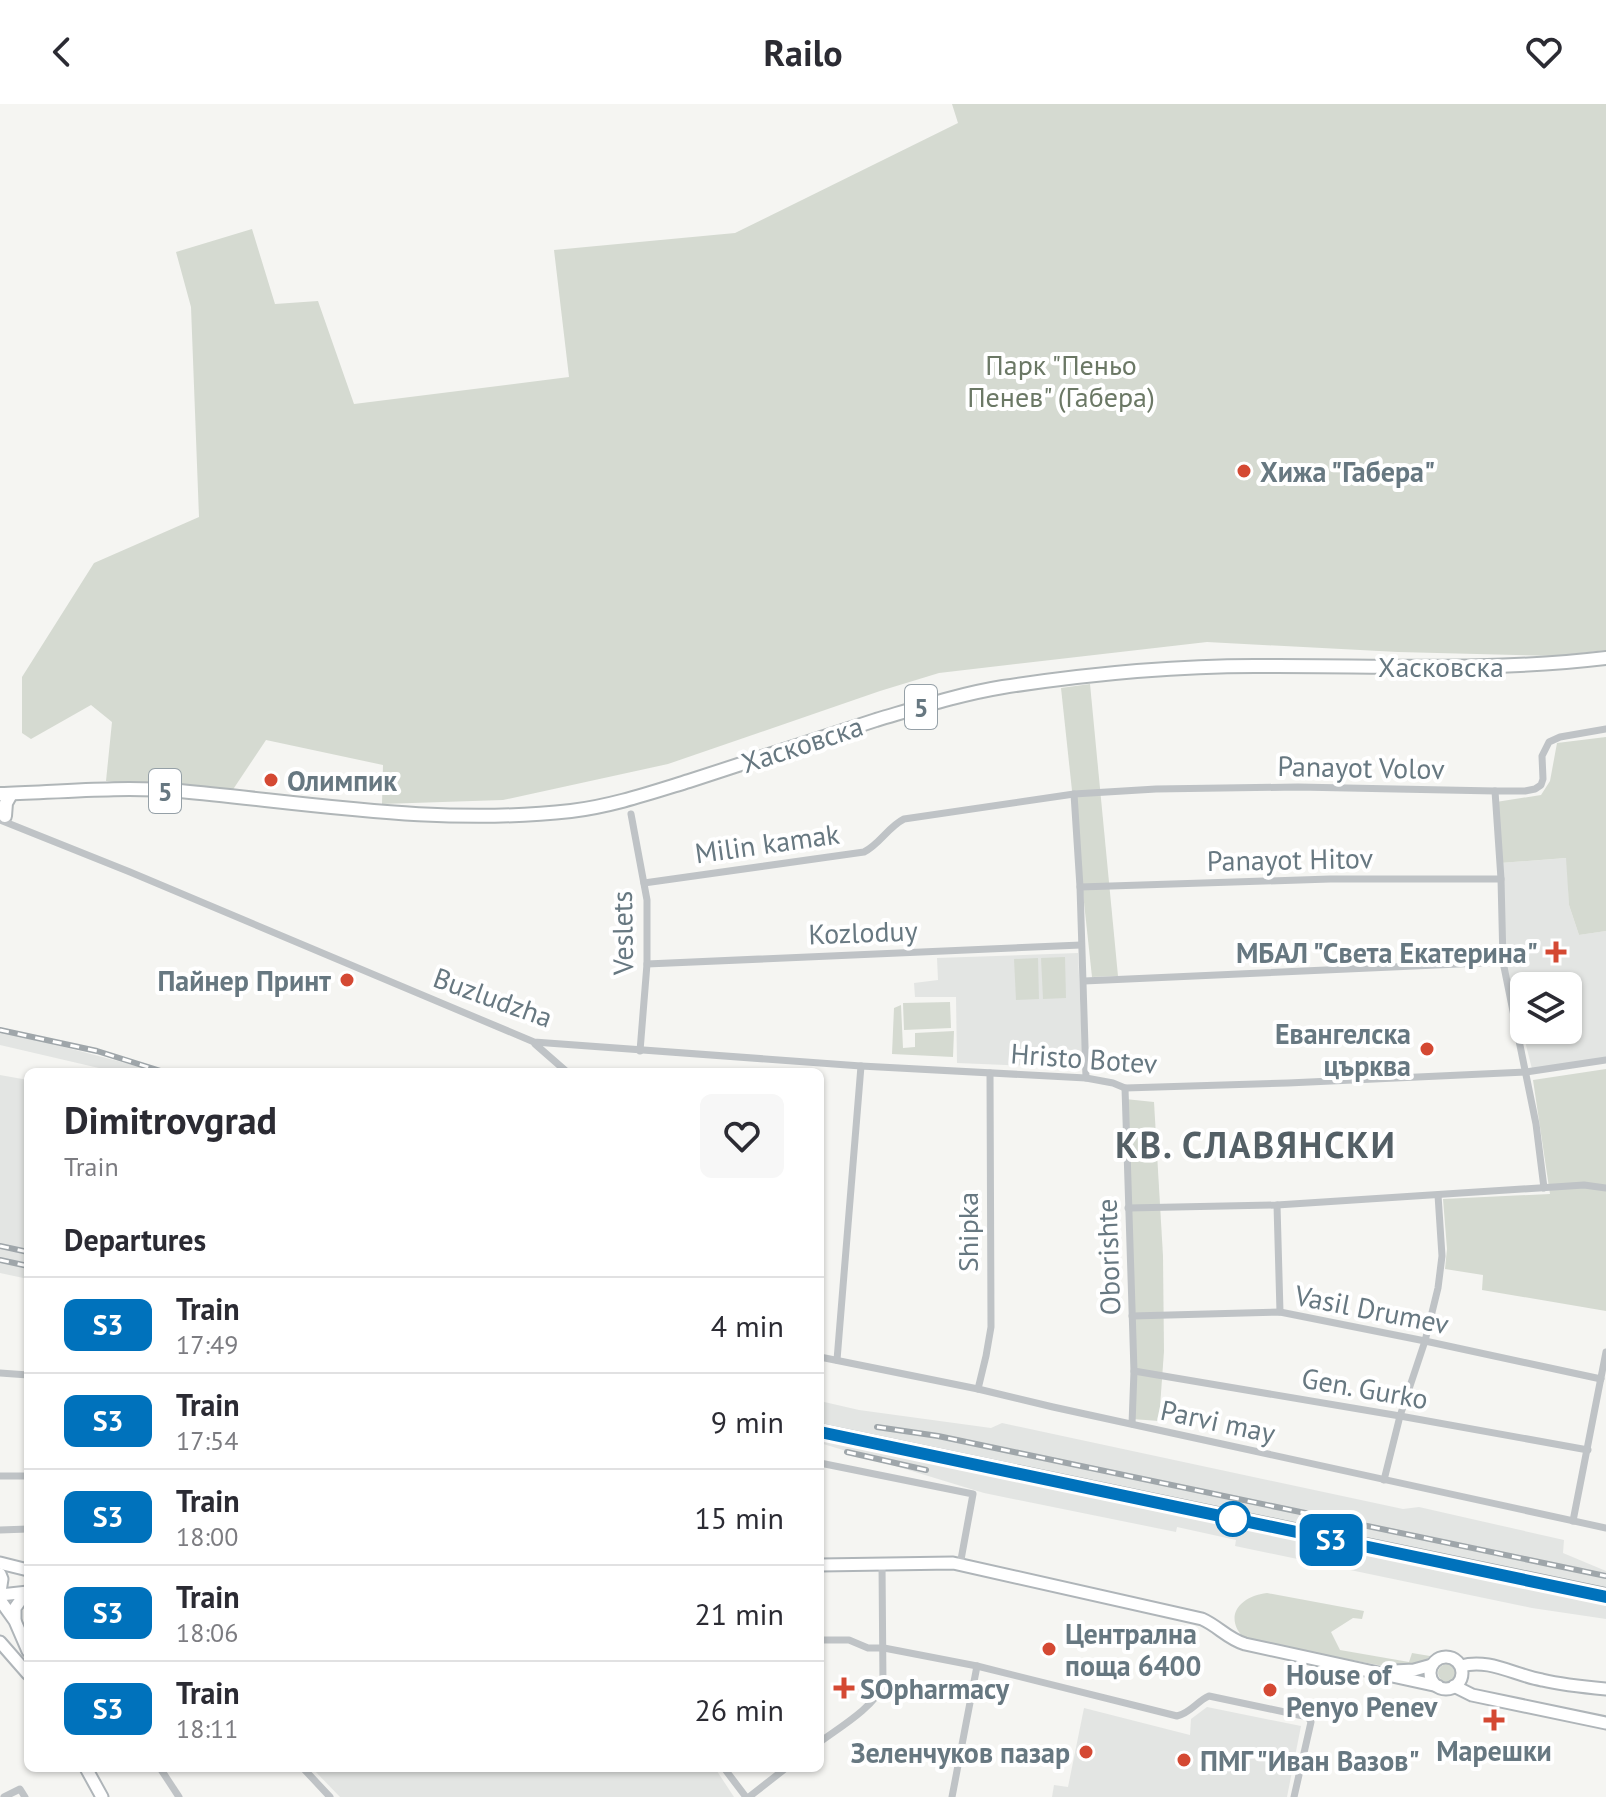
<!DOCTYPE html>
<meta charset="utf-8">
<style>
body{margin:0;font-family:"PT Sans",sans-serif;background:#f7f7f7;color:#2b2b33;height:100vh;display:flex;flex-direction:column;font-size:30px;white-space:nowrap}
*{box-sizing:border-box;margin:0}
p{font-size:26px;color:#7c7c81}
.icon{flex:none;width:44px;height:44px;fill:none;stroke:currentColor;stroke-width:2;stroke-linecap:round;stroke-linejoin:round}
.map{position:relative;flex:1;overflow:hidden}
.details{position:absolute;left:24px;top:964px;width:800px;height:704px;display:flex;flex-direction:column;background:#fff;border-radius:12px;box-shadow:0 2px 6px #0004}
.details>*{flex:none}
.badge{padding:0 16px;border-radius:12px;font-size:28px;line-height:52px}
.fabs{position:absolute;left:1510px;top:868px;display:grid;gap:16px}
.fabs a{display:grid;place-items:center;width:72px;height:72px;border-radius:12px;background:#fff;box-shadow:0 2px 6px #0004;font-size:40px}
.map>.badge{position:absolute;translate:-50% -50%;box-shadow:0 0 0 4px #fff}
h2{padding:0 40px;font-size:30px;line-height:72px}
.round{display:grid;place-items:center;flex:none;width:84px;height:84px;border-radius:12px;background:#f7f7f7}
.overview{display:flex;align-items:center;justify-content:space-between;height:136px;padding:0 40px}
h1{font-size:38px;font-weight:600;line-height:60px}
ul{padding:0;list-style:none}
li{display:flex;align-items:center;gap:24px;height:96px;padding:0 40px;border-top:2px solid #e1e1e2}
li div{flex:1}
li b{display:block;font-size:30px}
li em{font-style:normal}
li .badge{min-width:88px;font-weight:700;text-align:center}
header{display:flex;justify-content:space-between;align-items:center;height:104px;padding:0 40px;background:#fff;font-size:36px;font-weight:600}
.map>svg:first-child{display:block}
.built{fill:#e3e5e3;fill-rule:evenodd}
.green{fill:#d5dad1}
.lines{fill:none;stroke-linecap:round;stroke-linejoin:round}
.secondary-casing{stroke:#afb5b9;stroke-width:15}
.primary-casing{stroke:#b0b6b8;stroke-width:16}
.street{stroke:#bfc3c6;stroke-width:7}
.secondary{stroke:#fff;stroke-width:11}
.primary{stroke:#fff;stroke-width:12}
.rail-casing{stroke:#9fa6aa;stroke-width:6}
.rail{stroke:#fff;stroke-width:3;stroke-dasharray:9;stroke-linecap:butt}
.line-casing{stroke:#fff;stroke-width:18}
.line{stroke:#0072bc;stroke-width:12}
.poi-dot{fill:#d44933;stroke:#fff;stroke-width:3}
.stop-dot{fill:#fff;stroke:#0072bc;stroke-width:4}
.labels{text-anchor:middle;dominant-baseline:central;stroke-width:8;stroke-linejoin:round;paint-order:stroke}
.shield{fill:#fff;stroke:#95a0a7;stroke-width:2}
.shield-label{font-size:26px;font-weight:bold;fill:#677881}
.park-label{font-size:28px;fill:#6b7865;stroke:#fff}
.poi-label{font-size:28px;font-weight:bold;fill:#677881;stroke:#fff;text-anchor:start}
.street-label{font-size:28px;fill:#677881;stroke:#fff}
.district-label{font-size:36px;font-weight:bold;letter-spacing:2px;fill:#546066;stroke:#fff}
</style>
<header><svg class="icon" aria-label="back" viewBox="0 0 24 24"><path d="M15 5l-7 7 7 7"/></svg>Railo<svg class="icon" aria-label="heart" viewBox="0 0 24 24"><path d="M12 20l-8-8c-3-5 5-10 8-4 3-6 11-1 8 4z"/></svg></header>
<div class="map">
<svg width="1606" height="1693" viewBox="0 0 1606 1693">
<rect width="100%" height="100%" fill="#f5f5f2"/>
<!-- built -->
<g class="built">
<path d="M 1567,754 L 1569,801 L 1579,831 L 1606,827 L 1606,953 L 1532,965 L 1507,865 L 1500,759 ZM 1524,882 L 1568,882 L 1568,926 L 1524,926 Z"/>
<path d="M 1078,849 L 1083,964 L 957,959 L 956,893 L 915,893 L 914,879 L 938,876 L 937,854 Z"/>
<path d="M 0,927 L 14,930 L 160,968 L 116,968 L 0,941 Z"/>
<path d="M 0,971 L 28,976 L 28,1175 L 0,1169 Z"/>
<path d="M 820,1297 L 859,1306 L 991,1324 L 1002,1319 L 1403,1405 L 1419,1403 L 1564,1436 L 1563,1449 L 1606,1467 L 1606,1515 L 1532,1504 L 1235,1442 L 1236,1436 L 1177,1423 L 1176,1428 L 984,1389 L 820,1339 Z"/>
<path d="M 1207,1603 L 1301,1622 L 1287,1693 L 1052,1693 L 1054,1681 L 1068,1683 L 1084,1604 L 1190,1631 L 1191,1615 Z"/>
<path d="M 312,1664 L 715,1664 L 734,1693 L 340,1693 Z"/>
</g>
<!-- green -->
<g class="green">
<path d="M 952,0 L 1606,0 L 1606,546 L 1557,552 L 1398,548 L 1207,538 L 939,569 L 880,587 L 668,660 L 503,696 L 382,700 L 383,661 L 266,636 L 232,687 L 211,688 L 106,677 L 112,618 L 91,601 L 31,635 L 22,629 L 22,573 L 94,459 L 199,413 L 191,203 L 176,148 L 252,125 L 275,200 L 318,197 L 354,300 L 569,273 L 554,146 L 735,129 L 958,19 Z"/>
<path d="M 1090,580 L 1118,872 L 1092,873 L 1061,584 Z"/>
<path d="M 1606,633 L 1606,827 L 1579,831 L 1569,801 L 1566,754 L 1500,759 L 1496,698 L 1541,691 L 1550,677 L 1557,639 Z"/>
<path d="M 1065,853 L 1066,894 L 1043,895 L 1041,854 Z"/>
<path d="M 1038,854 L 1039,895 L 1016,896 L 1014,855 Z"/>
<path d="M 950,898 L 951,924 L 904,926 L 903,899 Z"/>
<path d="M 901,901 L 903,944 L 915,943 L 915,929 L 954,927 L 953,953 L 892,950 L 894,904 Z"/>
<path d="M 1606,965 L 1606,1207 L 1482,1186 L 1483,1171 L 1445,1165 L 1447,1145 L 1443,1095 L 1550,1090 L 1533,976 Z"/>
<path d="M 1125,995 L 1154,998 L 1163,1152 L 1164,1247 L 1159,1317 L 1132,1315 Z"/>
<path d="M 1267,1489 L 1364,1507 L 1362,1515 L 1353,1514 L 1331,1528 L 1340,1546 L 1409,1558 L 1412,1549 L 1430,1552 L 1422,1560 L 1399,1565 L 1246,1536 C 1222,1514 1239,1492 1267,1489 Z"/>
<circle cx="1447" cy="1569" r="9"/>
</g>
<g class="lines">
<defs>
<g id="secondary">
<path d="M 0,1459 L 28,1466"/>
<path d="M 820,1461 L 953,1459 L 1202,1515 C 1218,1522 1228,1535 1245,1540 L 1438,1582"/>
<path d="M 0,1470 L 2,1475 L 0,1488"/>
<path d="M 0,1491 L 28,1488"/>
<path d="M 0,1496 L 15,1517 L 28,1547"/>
<path d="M 15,1516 L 15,1504 L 20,1497 L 28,1491"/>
<path d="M 0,1538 L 28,1570"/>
<circle cx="1446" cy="1569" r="16"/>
<path d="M 1461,1562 C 1489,1554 1514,1571 1542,1576 C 1563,1581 1584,1583 1606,1585"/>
<path d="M 1394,1567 L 1414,1566 L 1432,1561"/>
<path d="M 1454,1582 L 1472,1591 L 1606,1619"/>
<path d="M 86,1664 L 102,1693"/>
</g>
<g id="primary">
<path d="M 0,690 C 59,688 121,682 180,687 C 310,699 439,722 571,707 C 612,702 650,689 689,677 C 752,657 814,636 876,616 C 917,604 960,590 1003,583 C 1088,570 1169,562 1255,562 C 1372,561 1489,568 1606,554"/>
<path d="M 5,712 L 6,699 L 11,690"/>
</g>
</defs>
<!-- secondary casing -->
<use href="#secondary" class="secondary-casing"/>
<!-- primary casing -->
<use href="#primary" class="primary-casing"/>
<!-- street -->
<g class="street">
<path d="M 1495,687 L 1501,775 L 1503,858 L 1536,1020 L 1544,1084"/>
<path d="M 1074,690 L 1080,783 L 1086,974"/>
<path d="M 631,710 L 647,796 L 647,860 L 640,947"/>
<path d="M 0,716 L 130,768 L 534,938 L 861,962 L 1086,974 L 1113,979 L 1125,984 L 1288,979 L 1526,968 L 1606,956"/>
<path d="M 644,779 L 864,748 C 880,740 888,723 904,715 L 1074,690 L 1156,685 L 1298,683 L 1495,687 L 1525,687 L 1535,685 L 1541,681 L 1543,675 L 1542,652 L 1549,638 L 1560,633 L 1606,625"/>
<path d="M 1080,783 L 1330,775 L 1501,775"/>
<path d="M 647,860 L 1081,841"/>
<path d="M 1084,877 L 1503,858"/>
<path d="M 535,940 L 567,968"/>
<path d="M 1125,984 L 1134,1267 L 1132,1320"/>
<path d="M 1277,1101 L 1280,1208"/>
<path d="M 1128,1104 L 1277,1101 L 1584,1081 L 1606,1084"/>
<path d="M 1132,1212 L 1280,1208 L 1425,1237 L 1601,1275"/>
<path d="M 820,1253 L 978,1285 L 1053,1303 L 1606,1424"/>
<path d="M 837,1256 L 861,962"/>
<path d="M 1134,1267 L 1400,1312 L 1588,1346"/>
<path d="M 0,1269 L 28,1271"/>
<path d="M 978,1285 L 986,1252 L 991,1223 L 990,969"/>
<path d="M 820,1359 L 973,1390 L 960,1461"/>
<path d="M 0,1372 L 28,1372"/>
<path d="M 1384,1376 L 1400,1312 L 1425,1237 L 1438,1184 L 1442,1152 L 1438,1091"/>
<path d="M 1573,1417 L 1606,1248"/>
<path d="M 0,1426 L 28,1425"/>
<path d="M 820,1536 L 849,1536 L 868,1544 L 884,1544 L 977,1562 L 1177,1612 C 1191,1609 1197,1597 1209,1592 L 1308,1613 L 1311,1618 L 1294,1693"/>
<path d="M 820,1638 C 840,1623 873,1604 883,1581 L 882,1460"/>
<path d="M 160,1664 L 179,1693"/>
<path d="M 303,1664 L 330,1693"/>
<path d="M 724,1664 L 746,1693"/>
<path d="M 4,1693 L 20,1685 L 25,1693"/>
<path d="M 749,1693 L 786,1664"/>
<path d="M 952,1693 L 977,1562"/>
</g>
<!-- secondary -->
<use href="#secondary" class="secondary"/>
<!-- primary -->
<use href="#primary" class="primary"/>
<defs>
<g id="rail">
<path d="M 0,926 L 97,947 L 164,968"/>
<path d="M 0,1142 L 28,1148"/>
<path d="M 0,1156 L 28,1162"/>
<path d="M 820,1322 L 1606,1486"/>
<path d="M 877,1323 L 938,1332 L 995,1344 L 1606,1472"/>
<path d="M 847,1348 L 926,1366"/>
</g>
</defs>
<!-- rail casing -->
<use href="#rail" class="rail-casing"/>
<!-- rail -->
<use href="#rail" class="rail"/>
</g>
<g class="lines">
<defs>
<path id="line" d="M 820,1328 L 1606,1493"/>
</defs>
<!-- line casing -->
<use href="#line" class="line-casing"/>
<!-- line -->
<use href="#line" class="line"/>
</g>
<!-- markers -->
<g class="poi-dot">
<circle cx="1244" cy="367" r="8"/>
<circle cx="271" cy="676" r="8"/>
<path d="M1552 836h8v8h8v8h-8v8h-8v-8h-8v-8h8z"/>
<circle cx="347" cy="876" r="8"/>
<circle cx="1427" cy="945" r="8"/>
<circle cx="1049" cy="1545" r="8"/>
<path d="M840 1572h8v8h8v8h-8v8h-8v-8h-8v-8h8z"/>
<circle cx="1270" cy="1586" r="8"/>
<path d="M1490 1604h8v8h8v8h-8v8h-8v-8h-8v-8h8z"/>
<circle cx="1086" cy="1648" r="8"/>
<circle cx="1184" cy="1656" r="8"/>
</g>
<circle class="stop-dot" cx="1233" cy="1415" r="16"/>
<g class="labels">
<!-- shield labels -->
<g class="shield">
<rect x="905" y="581" width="32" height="44" rx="6"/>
<rect x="149" y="665" width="32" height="44" rx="6"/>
</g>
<g class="shield-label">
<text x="921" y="603">5</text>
<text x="165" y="687">5</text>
</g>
<!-- park labels -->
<g class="park-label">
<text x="1061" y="260">Парк "Пеньо<tspan x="1061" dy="32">Пенев" (Габера)</tspan></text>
</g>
<!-- poi labels -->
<g class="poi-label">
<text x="1260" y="367">Хижа "Габера"</text>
<text x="287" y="676">Олимпик</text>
<text x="1538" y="848" text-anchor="end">МБАЛ "Света Екатерина"</text>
<text x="331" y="876" text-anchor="end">Пайнер Принт</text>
<text x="1411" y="929" text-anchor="end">Евангелска<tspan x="1411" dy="32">църква</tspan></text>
<text x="1065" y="1529">Централна<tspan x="1065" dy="32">поща 6400</tspan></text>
<text x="1286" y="1570">House of<tspan x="1286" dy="32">Penyo Penev</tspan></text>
<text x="860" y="1584">SOpharmacy</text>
<text x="1494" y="1646" text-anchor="middle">Марешки</text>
<text x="1070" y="1648" text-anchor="end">Зеленчуков пазар</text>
<text x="1200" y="1656">ПМГ "Иван Вазов"</text>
</g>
<!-- street labels -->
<g class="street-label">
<text x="1441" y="562">Хасковска</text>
<text transform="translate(802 640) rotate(-18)">Хасковска</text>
<text transform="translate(1361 663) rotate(1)">Panayot Volov</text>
<text transform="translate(767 739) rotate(-8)">Milin kamak</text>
<text transform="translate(1290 755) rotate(-1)">Panayot Hitov</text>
<text transform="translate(863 828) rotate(-2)">Kozloduy</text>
<text transform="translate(622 829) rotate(-91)">Veslets</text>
<text transform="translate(493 893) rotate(20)">Buzludzha</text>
<text transform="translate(1084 954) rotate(4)">Hristo Botev</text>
<text transform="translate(967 1128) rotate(-90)">Shipka</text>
<text transform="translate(1108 1153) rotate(-92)">Oborishte</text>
<text transform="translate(1372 1205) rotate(11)">Vasil Drumev</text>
<text transform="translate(1365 1284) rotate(10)">Gen. Gurko</text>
<text transform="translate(1218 1317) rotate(12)">Parvi may</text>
</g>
<!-- district labels -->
<g class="district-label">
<text x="1256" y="1040">КВ. СЛАВЯНСКИ</text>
</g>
</g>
</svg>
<div class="fabs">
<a><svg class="icon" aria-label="layers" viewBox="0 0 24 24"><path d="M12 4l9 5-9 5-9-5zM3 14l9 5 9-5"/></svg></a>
</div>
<b class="badge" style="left:1331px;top:1436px;background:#0072bc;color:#fff">S3</b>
<section class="details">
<div class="overview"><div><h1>Dimitrovgrad</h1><p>Train</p></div><a class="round"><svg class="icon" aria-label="heart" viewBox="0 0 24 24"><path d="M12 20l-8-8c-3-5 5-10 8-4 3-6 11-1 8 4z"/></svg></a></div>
<h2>Departures</h2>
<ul>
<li><span class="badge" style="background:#0072bc;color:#fff">S3</span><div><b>Train</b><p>17:49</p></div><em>4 min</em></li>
<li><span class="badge" style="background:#0072bc;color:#fff">S3</span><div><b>Train</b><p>17:54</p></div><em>9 min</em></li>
<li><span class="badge" style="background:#0072bc;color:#fff">S3</span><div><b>Train</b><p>18:00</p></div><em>15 min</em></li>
<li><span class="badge" style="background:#0072bc;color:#fff">S3</span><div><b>Train</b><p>18:06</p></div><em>21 min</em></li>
<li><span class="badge" style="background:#0072bc;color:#fff">S3</span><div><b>Train</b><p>18:11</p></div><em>26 min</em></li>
</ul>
</section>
</div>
